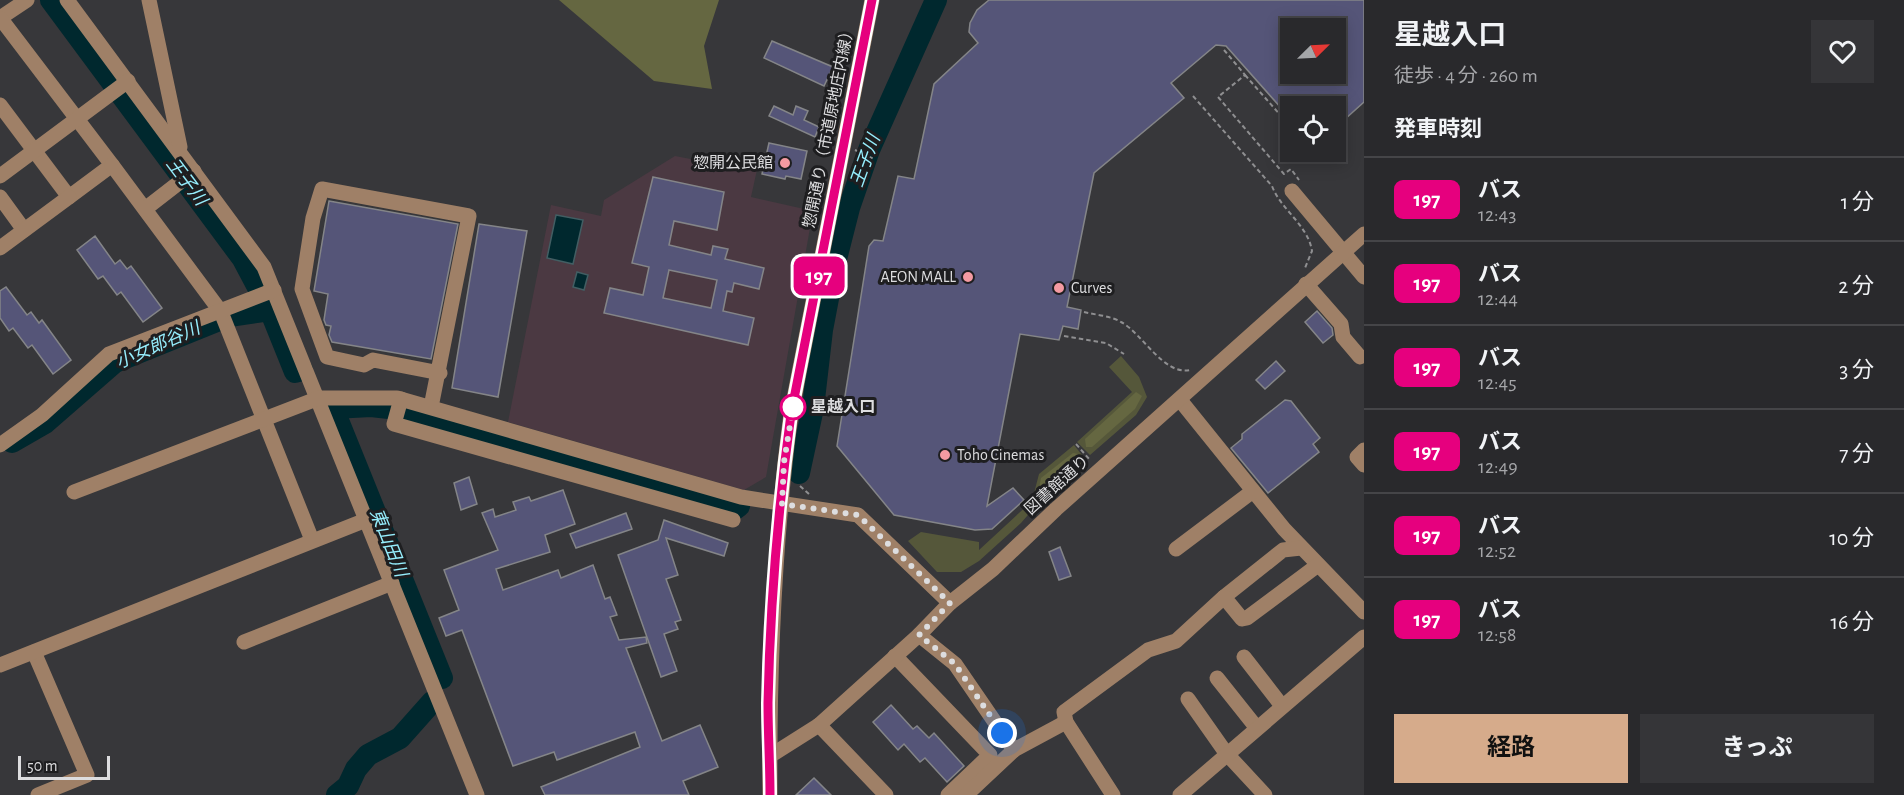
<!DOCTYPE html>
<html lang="ja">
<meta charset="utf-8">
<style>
body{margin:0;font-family:"Alegreya Sans","Noto Sans JP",sans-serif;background:#353538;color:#f1f3f6;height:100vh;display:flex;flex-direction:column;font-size:22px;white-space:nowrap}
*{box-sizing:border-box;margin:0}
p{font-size:20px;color:#a5a6a9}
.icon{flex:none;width:33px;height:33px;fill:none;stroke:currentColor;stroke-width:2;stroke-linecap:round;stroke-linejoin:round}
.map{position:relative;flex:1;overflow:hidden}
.drawer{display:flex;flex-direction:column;background:#29292c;width:540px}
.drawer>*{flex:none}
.badge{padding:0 12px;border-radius:9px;font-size:21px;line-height:39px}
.needle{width:39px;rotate:66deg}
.controls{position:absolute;left:1280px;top:18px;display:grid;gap:12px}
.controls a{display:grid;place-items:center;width:66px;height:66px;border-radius:0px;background:#29292c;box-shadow:0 3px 15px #0003,0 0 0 2px #454548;font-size:30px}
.scale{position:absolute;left:18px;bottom:15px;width:92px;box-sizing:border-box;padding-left:6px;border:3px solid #dddddf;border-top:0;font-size:16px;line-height:21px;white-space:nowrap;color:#dddddf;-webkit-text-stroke:4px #1e1e20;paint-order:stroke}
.you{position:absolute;width:30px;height:30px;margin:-15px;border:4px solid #fff;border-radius:50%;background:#1a73e8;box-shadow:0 0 0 9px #1a73e833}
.map>.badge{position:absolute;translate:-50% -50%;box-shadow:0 0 0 3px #fff}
h2{padding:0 30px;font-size:22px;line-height:54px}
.round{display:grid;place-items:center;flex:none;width:63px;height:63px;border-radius:0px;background:#353538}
.overview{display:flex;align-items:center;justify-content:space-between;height:102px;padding:0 30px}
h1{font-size:28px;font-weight:700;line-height:45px}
.cta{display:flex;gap:12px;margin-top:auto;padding:12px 30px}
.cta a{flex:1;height:69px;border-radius:0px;background:#d6ab8b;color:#111;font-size:24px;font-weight:700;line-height:69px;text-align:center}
.cta a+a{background:#353538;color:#f1f3f6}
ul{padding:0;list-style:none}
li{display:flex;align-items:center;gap:18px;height:84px;padding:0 30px;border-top:2px solid #454548}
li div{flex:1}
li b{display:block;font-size:22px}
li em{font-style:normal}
li .badge{min-width:66px;font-weight:700;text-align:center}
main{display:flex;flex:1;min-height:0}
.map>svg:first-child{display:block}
.education{fill:#4b3942}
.green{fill:#55573a}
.forest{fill:#656741}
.water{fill:#00282e;stroke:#425e63;stroke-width:1.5}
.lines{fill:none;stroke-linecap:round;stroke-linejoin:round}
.river{stroke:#00282e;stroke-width:22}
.building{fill:#555578;stroke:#848588;stroke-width:1.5;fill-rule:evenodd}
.path{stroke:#8f8f91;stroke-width:2;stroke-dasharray:4.5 3;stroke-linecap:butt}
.minor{stroke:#9f8067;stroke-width:15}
.line-casing{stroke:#fff;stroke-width:14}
.line{stroke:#e6007e;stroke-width:9}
.walk{stroke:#dddddf;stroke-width:6;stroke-dasharray:0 10.8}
.poi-dot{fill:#f49aa2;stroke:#1e1e20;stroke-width:2}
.stop-dot{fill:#fff;stroke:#e6007e;stroke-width:3}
.labels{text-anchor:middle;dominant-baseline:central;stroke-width:6;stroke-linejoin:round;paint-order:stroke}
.street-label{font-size:16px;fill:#dddddf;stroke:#1e1e20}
.poi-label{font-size:16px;fill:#dddddf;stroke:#1e1e20;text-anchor:end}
.stop-label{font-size:16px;font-weight:bold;fill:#dddddf;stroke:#1e1e20;text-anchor:start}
.water-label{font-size:18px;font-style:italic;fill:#96eefd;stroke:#1e1e20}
</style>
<main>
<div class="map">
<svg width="1364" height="795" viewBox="0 0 1364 795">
<rect width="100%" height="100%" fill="#37373a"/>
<!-- education -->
<path class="education" d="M 675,156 L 706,162 L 717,156 L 760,156 L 751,197 L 813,211 L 766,477 L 744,490 L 508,422 L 551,205 L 601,216 L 604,200 Z"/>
<!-- green -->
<g class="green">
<path d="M 1121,356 L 1139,377 L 1147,397 L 1136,415 L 1090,455 L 1077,442 L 1132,392 L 1109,367 Z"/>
<path d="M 1074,445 L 1086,460 L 1046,494 L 1021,523 L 979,561 L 961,572 L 937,572 L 908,541 L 921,532 L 979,542 L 979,550 L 1032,501 L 1039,474 Z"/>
</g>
<!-- forest -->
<g class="forest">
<path d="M 559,0 L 719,0 L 704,46 L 712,89 L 654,81 Z"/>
<path d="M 1136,392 L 1142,396 L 1135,409 L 1092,447 L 1086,447 L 1085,439 Z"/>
<path d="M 1073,453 L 1078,454 L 1080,461 L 1043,490 L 1039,488 L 1041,478 Z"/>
</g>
<!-- water -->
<g class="water">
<path d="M 556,215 L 583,220 L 573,264 L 547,258 Z"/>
<path d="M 577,272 L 588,275 L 584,290 L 573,287 Z"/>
</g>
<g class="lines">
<!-- river -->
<g class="river">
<path d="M 51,0 L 243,259 L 270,310 L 295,372 L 302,370"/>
<path d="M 12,442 L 45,423 L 115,362 L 229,316 L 270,310"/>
<path d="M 799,473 L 813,408 L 822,330 L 834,267 L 849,208 L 869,150 L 936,0"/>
<path d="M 442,678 L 333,408 L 371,406 L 398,409 L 735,509 L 739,506"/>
<path d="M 337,795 L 348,786 L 356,769 L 368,755 L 400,738 L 432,702"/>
</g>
</g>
<!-- building -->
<g class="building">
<path d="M 989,0 L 1364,0 L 1364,102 L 1335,128 L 1335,106 L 1290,106 L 1290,118 L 1226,46 L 1216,45 L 1171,83 L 1184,98 L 1094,173 L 1067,307 L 1081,310 L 1078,329 L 1063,326 L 1059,340 L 1020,334 L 987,506 L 1013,488 L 1024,500 L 992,529 L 975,530 L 894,515 L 837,446 L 869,246 L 874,240 L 883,241 L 898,176 L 914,179 L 934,84 L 978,43 L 969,32 L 970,23 L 977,10 ZM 1290,28 L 1335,28 L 1335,74 L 1290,74 Z"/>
<path d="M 772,41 L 833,67 L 824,86 L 764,58 Z"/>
<path d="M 774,106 L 793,115 L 796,106 L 808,111 L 804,120 L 819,127 L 815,137 L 769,116 Z"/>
<path d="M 769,143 L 807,151 L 801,179 L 786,176 L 785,179 L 762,174 Z"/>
<path d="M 653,177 L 724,192 L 717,230 L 674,221 L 669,245 L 711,255 L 713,246 L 728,249 L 725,259 L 764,268 L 759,289 L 734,283 L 732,292 L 727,291 L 723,311 L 754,318 L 748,345 L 604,313 L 610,288 L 643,295 L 649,267 L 632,263 ZM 669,270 L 717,280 L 711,308 L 663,298 Z"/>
<path d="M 329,201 L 458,224 L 431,359 L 332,342 L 329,335 L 331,326 L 326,325 L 324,320 L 328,294 L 314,291 Z"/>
<path d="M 479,224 L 527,231 L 498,397 L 452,388 Z"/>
<path d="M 95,236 L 115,264 L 120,260 L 127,269 L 131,266 L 162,308 L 143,322 L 121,292 L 117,295 L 103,276 L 98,279 L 77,250 Z"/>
<path d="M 6,287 L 27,315 L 31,312 L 39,323 L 42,320 L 71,360 L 53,374 L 32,345 L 28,348 L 13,328 L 9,331 L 0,318 L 0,291 Z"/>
<path d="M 1317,311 L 1332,328 L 1333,335 L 1323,343 L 1305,322 Z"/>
<path d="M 1276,361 L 1285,371 L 1265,389 L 1256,380 Z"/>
<path d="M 1285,400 L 1291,401 L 1320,438 L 1313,444 L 1319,452 L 1268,493 L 1231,448 L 1242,439 L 1242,434 Z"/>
<path d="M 469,477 L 477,504 L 461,510 L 454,483 Z"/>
<path d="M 563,490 L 575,524 L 545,535 L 550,552 L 496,569 L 503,590 L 558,570 L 561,578 L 593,565 L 605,599 L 610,597 L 617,615 L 610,617 L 619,640 L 646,637 L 647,643 L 626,648 L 662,741 L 700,725 L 718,767 L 683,781 L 689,795 L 545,795 L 541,787 L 640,747 L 635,732 L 557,760 L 554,752 L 513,766 L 462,630 L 446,636 L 439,618 L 459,610 L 444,570 L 498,550 L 482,513 L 493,509 L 495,517 L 516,510 L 513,502 L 529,497 L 531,501 Z"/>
<path d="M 626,513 L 632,529 L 576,548 L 570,534 Z"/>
<path d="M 664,520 L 728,543 L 724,556 L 666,538 L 678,575 L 666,579 L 681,620 L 675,622 L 678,629 L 664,634 L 677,671 L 661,677 L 618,555 L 658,540 Z"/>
<path d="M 1060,547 L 1071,576 L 1059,580 L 1049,552 Z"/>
<path d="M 891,705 L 913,729 L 917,726 L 929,738 L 934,733 L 964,766 L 947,782 L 925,758 L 920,762 L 904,744 L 898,750 L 873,722 Z"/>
<path d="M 814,778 L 831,795 L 796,795 Z"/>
</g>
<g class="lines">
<!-- path -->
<g class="path">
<path d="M 1224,50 L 1245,75 L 1218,97 L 1284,174 L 1291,169 L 1299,180"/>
<path d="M 1245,75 L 1290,126"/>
<path d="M 1193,96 L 1272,186 C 1281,210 1308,225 1312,251 L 1305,268"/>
<path d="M 855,150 L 874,159"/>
<path d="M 1084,312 C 1096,315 1111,316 1121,322 C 1142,333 1164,376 1190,370"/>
<path d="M 1064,336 L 1106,343 L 1124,354"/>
<path d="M 1076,444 L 1090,460"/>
<path d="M 800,486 L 809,494"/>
</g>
<!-- minor -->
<g class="minor">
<path d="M 67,0 L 264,267 L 477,795"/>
<path d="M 149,0 L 180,147"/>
<path d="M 0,18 L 27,0"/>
<path d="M 0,105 L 69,197 L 112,165 L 1,19"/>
<path d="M 112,165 L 221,312 L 312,540"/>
<path d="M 0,176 L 128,81"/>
<path d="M 1292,191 L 1364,277"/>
<path d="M 0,197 L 24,230"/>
<path d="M 145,209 L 194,171"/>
<path d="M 0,248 L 69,197"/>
<path d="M 1306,284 L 1341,324 L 1343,337 L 1360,357"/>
<path d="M 401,399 L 394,424 L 733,520"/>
<path d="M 1180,400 L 1284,529 L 1364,612"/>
<path d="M 431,407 L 469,216 L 322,189 L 313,218 L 302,289 L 327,357 L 364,365 L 373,360 L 440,373"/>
<path d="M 0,445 L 42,415 L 109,354 L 274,290"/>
<path d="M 1364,450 L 1357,457 L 1364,465"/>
<path d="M 74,492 L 319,398 L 397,398 L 741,497 L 858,515 L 950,603"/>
<path d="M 1301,548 L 1283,550 L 1224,597 L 1242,619 L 1247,618 L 1318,565"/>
<path d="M 1176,549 L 1253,491"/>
<path d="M 919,635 L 955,664 L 1014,750"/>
<path d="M 244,642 L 392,583"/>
<path d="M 34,652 L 87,775 L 38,795"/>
<path d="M 895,656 L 990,755 L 948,795"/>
<path d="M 1244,657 L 1282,706"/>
<path d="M 0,665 L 366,520"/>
<path d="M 1217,678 L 1256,727"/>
<path d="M 1188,699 L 1226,753 L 1265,795"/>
<path d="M 819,725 L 886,795"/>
<path d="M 770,756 L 819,725 L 919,635 L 950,603 L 993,569 L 1056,509 L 1364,234"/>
<path d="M 770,795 C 769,667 774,541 791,414 L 872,0"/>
<path d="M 966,795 L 1014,750 L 1066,722"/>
<path d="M 1113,795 L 1066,722 L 1064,712 L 1148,650 L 1176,641 L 1224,597"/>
<path d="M 1180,795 L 1364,637"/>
</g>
</g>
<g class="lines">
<defs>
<path id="line" d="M 770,795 C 770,764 768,734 768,703 C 770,607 778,509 791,414 L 872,0"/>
</defs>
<!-- line casing -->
<use href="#line" class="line-casing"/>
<!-- line -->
<use href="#line" class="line"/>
<!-- walk -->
<path class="walk" d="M 793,407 L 784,462 L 782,504 L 858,515 L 950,603 L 919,635 L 955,664 L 1002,733"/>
</g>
<!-- markers -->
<g class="poi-dot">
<circle cx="785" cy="163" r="6"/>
<circle cx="968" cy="277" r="6"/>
<circle cx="1059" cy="288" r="6"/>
<circle cx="945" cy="455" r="6"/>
</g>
<circle class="stop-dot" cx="793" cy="407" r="12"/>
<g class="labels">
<!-- street labels -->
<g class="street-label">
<text transform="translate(829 126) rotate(-79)">惣開通り（市道原地庄内線）</text>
<text transform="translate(1057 485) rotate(-42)">図書館通り</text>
</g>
<!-- poi labels -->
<g class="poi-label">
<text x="773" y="163">惣開公民館</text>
<text x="956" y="277">AEON MALL</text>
<text x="1071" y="288" text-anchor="start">Curves</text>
<text x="957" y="455" text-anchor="start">Toho Cinemas</text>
</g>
<!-- stop labels -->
<g class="stop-label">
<text x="811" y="407">星越入口</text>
</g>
<!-- water labels -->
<g class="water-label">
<text transform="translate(866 161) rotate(-70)">王子川</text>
<text transform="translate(186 182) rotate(53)">王子川</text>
<text transform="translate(158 346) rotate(-24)">小女郎谷川</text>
<text transform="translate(388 543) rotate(68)">東山田川</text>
</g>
</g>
</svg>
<div class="controls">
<a><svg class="needle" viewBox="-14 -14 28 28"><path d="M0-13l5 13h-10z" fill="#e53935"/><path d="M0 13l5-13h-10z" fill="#a5a6a9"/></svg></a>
<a><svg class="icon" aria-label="locate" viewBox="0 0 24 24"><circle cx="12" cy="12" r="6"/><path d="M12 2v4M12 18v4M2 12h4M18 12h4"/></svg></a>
</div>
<div class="scale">50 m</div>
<div class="you" style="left:1002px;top:733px"></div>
<b class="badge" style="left:819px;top:276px;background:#e6007e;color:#fff">197</b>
</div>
<section class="drawer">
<div class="overview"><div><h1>星越入口</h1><p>徒歩 · 4 分 · 260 m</p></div><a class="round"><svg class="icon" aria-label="heart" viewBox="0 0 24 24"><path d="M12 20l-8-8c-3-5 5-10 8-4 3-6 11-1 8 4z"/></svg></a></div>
<h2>発車時刻</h2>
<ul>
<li><span class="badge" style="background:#e6007e;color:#fff">197</span><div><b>バス</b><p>12:43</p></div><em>1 分</em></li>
<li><span class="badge" style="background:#e6007e;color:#fff">197</span><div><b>バス</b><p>12:44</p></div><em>2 分</em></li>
<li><span class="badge" style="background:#e6007e;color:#fff">197</span><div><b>バス</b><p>12:45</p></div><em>3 分</em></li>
<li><span class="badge" style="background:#e6007e;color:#fff">197</span><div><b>バス</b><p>12:49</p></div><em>7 分</em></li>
<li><span class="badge" style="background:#e6007e;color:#fff">197</span><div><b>バス</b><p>12:52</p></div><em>10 分</em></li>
<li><span class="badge" style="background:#e6007e;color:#fff">197</span><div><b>バス</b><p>12:58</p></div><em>16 分</em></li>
</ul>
<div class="cta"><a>経路</a><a>きっぷ</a></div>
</section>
</main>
